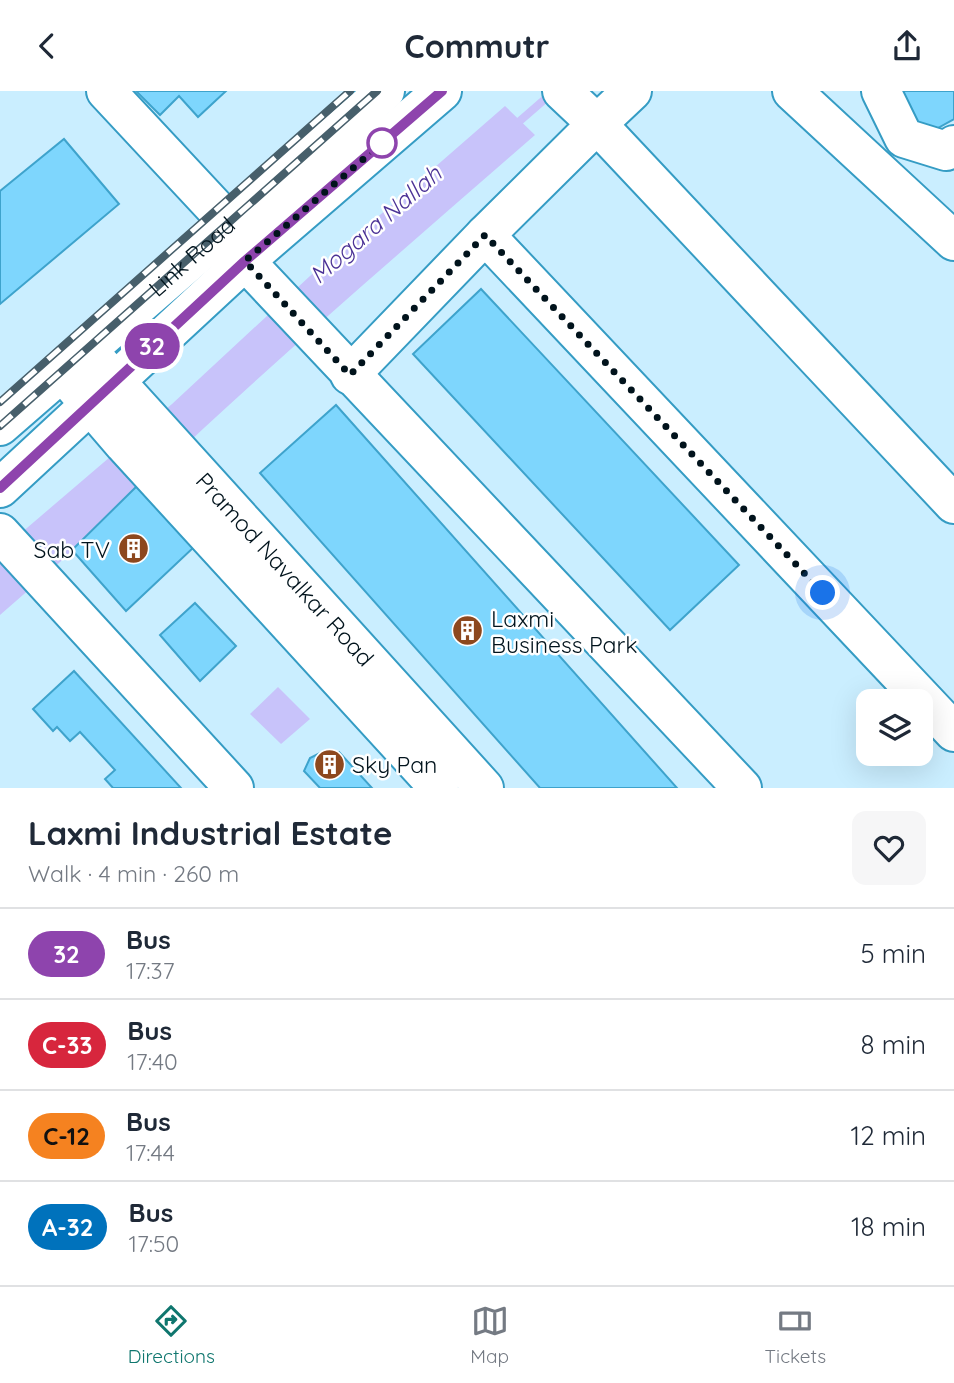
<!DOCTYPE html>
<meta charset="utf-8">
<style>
body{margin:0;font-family:Quicksand,sans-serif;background:#f6f6f7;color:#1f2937;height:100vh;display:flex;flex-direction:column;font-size:26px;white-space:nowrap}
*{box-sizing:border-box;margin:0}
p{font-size:23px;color:#747a83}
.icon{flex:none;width:38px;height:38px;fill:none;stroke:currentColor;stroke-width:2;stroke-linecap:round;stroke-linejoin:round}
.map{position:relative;height:697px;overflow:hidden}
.details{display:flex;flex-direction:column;background:#fff;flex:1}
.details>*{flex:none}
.badge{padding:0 14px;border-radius:23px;font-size:24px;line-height:46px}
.controls{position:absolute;left:856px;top:598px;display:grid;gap:14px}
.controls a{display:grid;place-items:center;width:77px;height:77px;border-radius:14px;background:#fff;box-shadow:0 7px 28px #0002;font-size:35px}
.you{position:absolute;width:35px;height:35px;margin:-18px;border:5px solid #fff;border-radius:50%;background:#1a73e8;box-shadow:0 0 0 10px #1a73e833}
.map>.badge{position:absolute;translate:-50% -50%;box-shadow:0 0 0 4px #fff}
.round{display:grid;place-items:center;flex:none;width:74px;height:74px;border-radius:14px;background:#f6f6f7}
.head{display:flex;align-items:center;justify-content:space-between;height:119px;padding:0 28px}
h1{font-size:33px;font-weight:700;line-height:52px}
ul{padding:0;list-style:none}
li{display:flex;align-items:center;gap:21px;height:91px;padding:0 28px;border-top:2px solid #e0e1e3}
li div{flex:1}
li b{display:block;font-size:26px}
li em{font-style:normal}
li .badge{min-width:77px;font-weight:700;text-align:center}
header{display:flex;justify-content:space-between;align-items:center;height:91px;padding:0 28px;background:#fff;font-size:32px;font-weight:700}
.menu{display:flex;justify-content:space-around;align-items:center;height:98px;border-top:2px solid #e0e1e3;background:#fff;font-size:19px;color:#747a83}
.menu a{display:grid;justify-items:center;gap:4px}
.menu .current{color:#0f766e}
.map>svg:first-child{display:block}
.water{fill:#c8c3fa}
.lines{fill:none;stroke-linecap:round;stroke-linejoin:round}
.stream{stroke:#c8c3fa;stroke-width:8}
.building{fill:#7ed6fd;stroke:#3ea3cc;stroke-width:2}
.minor-casing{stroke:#359cc4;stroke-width:42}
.major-casing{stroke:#359cc4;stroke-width:42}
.minor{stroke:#fff;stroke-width:38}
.major{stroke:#fff;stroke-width:38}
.rail-casing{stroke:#475f6b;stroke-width:8}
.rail{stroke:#fff;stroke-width:5;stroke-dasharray:16;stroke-linecap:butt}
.line-casing{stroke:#fff;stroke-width:16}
.line{stroke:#8e44ad;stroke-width:10}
.walk{stroke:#01131c;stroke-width:7;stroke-dasharray:0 12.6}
.stop-dot{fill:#fff;stroke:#8e44ad;stroke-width:3.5}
.labels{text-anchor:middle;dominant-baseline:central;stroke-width:5;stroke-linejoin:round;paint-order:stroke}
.street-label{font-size:23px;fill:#01131c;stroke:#fff}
.poi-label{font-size:23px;fill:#01131c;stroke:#fff;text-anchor:start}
.water-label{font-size:24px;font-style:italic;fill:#4b3296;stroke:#fff}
</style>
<header><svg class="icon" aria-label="back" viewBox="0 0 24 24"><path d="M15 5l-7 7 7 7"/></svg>Commutr<svg class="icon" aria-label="share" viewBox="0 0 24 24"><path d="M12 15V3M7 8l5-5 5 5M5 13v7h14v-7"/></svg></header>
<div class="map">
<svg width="954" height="697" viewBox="0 0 954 697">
<rect width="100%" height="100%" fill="#caeeff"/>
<!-- water -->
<g class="water">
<path d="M 505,15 L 535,44 C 424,141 312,237 204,337 C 136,400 70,464 0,524 L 0,460 L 172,313 L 310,185 Z"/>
<path d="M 278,596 L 310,628 L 281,653 L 250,623 Z"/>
</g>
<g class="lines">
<!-- stream -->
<path class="stream" d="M 514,35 L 552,2"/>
</g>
<!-- building -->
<g class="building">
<path d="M 136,0 L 226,0 L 198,26 L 179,5 L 160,24 Z"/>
<path d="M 894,0 L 954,0 L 954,28 L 920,47 Z"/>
<path d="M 64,48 L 119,113 L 0,213 L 0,100 Z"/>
<path d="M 481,198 L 739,474 L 670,539 L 413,263 Z"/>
<path d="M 336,314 L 677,697 L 540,697 L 260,382 Z"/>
<path d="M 137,395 L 194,456 L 126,520 L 72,459 Z"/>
<path d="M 195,512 L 236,555 L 200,590 L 160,544 Z"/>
<path d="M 74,580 L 181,697 L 113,697 L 105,688 L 115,679 L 80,641 L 70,650 L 57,636 L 53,640 L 33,618 Z"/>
<path d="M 322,661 L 339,661 L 372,697 L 320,697 L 304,680 L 310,667 Z"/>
</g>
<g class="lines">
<defs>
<g id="minor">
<path d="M 106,0 L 231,134"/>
<path d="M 562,0 L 597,33 L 632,0"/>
<path d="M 792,0 L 954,150"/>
<path d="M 881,0 L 904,47 L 946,60 L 954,54"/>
<path d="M 485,144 L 597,33 L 954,413"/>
<path d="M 245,170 L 742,697"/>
<path id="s1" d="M 88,260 L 484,697"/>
<path d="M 63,282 L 124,353 L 439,697"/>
<path d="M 350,284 L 485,144 L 954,641"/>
<path d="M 0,442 L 234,697"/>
</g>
<g id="major">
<path d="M 0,335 L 385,0"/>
<path d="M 0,397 L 245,170 L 442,0"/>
</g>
</defs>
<!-- minor casing -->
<use href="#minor" class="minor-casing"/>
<!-- major casing -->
<use href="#major" class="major-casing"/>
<!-- minor -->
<use href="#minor" class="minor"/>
<!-- major -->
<use href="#major" class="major"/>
<defs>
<g id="rail">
<path d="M 0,311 L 350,0"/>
<path id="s2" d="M 0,335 L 377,0"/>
</g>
</defs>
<!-- rail casing -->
<use href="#rail" class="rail-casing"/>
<!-- rail -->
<use href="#rail" class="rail"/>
</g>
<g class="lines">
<defs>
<path id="line" d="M 0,397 L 245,170 L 442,0"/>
</defs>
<!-- line casing -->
<use href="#line" class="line-casing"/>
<!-- line -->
<use href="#line" class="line"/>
<!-- walk -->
<path class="walk" d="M 382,52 L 245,170 L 350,284 L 485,144 L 823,502"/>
</g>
<!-- icons -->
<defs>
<symbol id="building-disc" viewBox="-11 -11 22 22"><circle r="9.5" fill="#8d481e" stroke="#fff"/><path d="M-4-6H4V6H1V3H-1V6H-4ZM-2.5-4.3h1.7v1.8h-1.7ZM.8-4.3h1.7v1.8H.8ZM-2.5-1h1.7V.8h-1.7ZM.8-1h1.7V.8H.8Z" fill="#fff"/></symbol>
</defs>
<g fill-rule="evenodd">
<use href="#building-disc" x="116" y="440" width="35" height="35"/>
<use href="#building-disc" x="450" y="522" width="35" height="35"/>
<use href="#building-disc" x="312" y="656" width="35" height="35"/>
</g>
<!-- markers -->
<circle class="stop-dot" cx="382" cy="52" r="14"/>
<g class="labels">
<!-- street labels -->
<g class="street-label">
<text stroke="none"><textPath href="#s2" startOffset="256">Link Road</textPath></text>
<text stroke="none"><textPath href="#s1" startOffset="294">Pramod Navalkar Road</textPath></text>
</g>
<!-- poi labels -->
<g class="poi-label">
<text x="110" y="458" text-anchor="end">Sab TV</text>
<text x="491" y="527">Laxmi<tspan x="491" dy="26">Business Park</tspan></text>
<text x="352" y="673">Sky Pan</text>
</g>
<!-- water labels -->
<g class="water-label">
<text transform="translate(375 133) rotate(-41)">Mogara Nallah</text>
</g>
</g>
</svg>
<div class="controls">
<a><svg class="icon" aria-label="layers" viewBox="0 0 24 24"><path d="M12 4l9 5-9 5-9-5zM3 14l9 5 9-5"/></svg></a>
</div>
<div class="you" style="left:823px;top:502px"></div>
<b class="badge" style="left:152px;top:255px;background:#8e44ad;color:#fff">32</b>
</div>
<section class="details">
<div class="head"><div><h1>Laxmi Industrial Estate</h1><p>Walk · 4 min · 260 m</p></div><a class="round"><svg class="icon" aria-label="heart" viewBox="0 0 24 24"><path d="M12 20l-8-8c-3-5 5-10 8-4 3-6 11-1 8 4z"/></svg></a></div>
<ul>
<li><span class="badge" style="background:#8e44ad;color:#fff">32</span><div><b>Bus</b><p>17:37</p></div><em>5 min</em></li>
<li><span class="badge" style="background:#d7263d;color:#fff">C-33</span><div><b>Bus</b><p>17:40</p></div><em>8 min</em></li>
<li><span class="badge" style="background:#f58220;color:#111">C-12</span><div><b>Bus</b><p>17:44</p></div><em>12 min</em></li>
<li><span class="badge" style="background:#0072bc;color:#fff">A-32</span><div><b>Bus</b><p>17:50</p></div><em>18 min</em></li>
</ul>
</section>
<nav class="menu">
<a class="current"><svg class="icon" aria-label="directions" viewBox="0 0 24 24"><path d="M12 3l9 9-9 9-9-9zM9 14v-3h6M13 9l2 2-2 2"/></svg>Directions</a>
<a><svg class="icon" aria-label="map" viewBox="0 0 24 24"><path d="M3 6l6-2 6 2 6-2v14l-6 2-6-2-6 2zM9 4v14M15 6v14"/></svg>Map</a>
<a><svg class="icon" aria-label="tickets" viewBox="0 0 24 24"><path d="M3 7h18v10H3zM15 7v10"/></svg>Tickets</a>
</nav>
